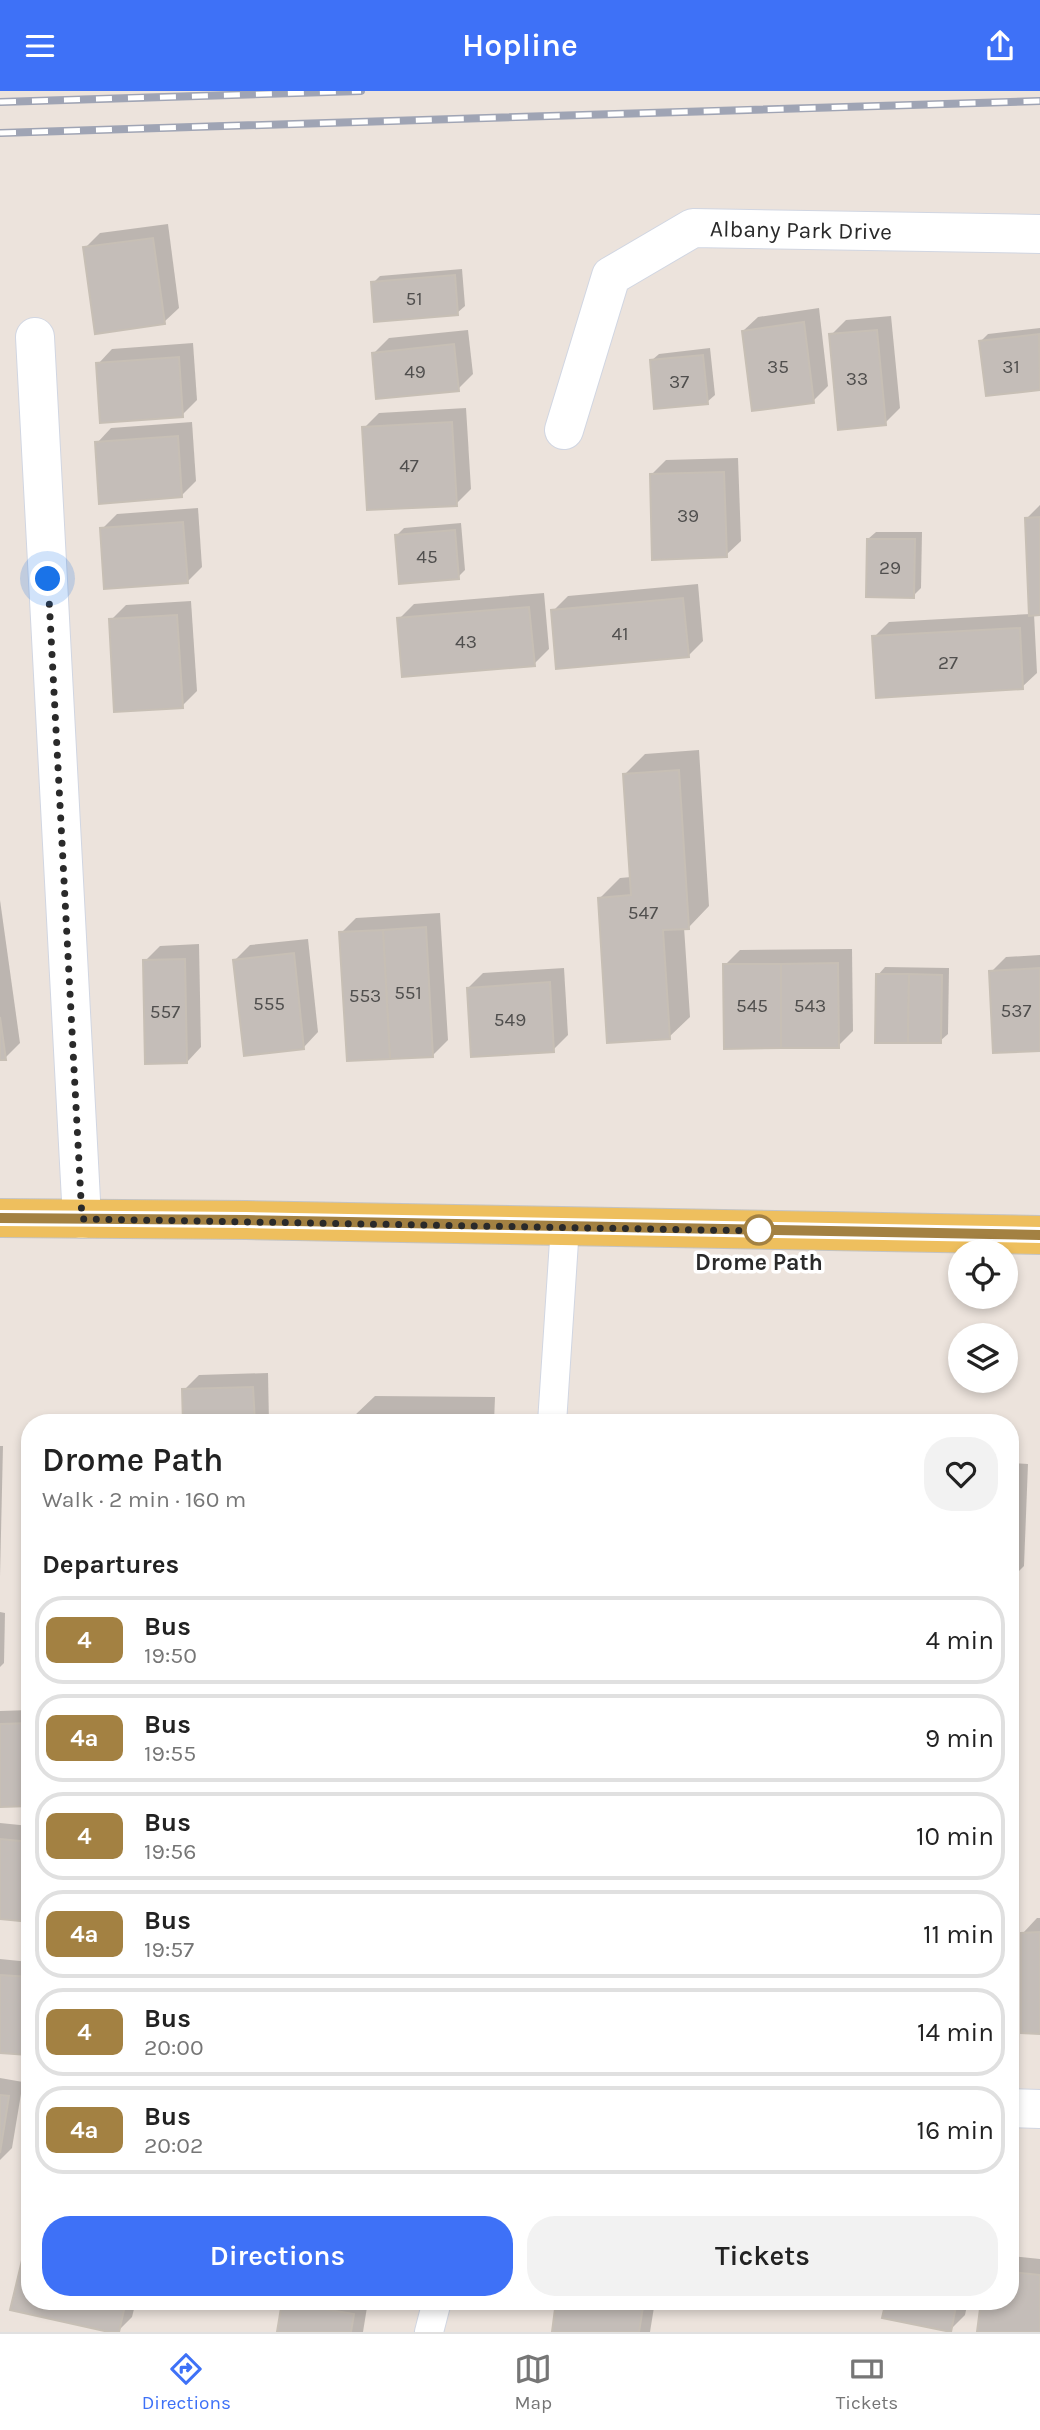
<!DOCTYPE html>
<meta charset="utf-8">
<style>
body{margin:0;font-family:Karla,sans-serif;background:#f2f2f2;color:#222;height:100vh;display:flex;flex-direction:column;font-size:26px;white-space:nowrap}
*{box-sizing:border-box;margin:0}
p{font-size:23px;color:#767676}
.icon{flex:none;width:38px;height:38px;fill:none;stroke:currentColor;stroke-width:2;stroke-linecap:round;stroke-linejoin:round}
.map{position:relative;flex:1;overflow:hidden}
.side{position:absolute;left:21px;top:1323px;width:998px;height:896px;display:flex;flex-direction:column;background:#fff;border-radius:28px;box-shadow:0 4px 10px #0003}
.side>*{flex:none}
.badge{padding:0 14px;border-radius:10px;font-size:24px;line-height:46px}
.buttons{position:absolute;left:948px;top:1148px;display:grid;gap:14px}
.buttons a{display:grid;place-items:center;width:70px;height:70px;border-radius:50%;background:#fff;box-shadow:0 4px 10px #0003;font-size:35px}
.you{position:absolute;width:35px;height:35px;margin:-18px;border:5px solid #fff;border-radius:50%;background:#1a73e8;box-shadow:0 0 0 10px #1a73e833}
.map>.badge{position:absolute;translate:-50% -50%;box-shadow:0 0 0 4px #fff}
h2{padding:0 21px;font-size:26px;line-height:63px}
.round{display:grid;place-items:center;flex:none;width:74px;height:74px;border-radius:28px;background:#f2f2f2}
.overview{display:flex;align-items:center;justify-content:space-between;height:119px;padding:0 21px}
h1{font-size:33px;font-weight:600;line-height:52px}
.action{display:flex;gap:14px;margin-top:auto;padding:14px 21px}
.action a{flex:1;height:80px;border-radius:28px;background:#3e71f7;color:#fff;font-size:28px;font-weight:600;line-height:80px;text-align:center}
.action a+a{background:#f2f2f2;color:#222}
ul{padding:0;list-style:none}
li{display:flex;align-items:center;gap:21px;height:88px;margin:0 14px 10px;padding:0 7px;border:4px solid #e0e0e0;border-radius:28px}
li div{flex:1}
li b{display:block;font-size:26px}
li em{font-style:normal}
li .badge{min-width:77px;font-weight:700;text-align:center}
header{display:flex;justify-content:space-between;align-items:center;height:91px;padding:0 21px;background:#3e71f7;color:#fff;font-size:32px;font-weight:600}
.tabs{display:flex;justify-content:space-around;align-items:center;height:98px;border-top:2px solid #e0e0e0;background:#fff;font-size:19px;color:#767676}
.tabs a{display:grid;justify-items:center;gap:4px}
.tabs .selected{color:#3e71f7}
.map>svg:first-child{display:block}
.shadow{fill:#0003}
.building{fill:#c4bdb8;stroke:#c7bfb5;stroke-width:2}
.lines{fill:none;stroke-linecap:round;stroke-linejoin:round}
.service-casing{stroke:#d1d6e2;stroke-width:30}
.minor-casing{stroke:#d1d6e2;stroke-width:40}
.primary-casing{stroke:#c3c3c3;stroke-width:40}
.service{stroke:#fff;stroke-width:28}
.minor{stroke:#fff;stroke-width:38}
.primary{stroke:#eebf5e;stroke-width:38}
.rail-casing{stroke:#9fa4b4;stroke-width:8}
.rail{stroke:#fff;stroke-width:5;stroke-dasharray:16;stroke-linecap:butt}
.line-casing{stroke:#fff;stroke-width:16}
.line{stroke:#a38142;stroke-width:10}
.walk{stroke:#2a2a2a;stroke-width:7;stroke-dasharray:0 12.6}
.stop-dot{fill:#fff;stroke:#a38142;stroke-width:3.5}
.labels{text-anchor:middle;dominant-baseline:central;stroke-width:7;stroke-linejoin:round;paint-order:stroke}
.number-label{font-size:19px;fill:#504f4e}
.street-label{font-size:23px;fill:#2a2a2a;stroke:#fff}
.stop-label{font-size:23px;font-weight:bold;fill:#2a2a2a;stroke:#fff}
</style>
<header><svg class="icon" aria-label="menu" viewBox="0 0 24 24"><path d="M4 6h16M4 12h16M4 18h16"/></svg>Hopline<svg class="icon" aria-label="share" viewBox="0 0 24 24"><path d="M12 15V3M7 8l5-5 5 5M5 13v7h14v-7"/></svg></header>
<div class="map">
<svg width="1040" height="2241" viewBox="0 0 1040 2241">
<rect width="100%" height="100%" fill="#ece3dc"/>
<!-- shadow -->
<g class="shadow">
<path d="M 168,133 L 179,217 L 164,231 L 85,157 L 100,142 Z"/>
<path d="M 462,178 L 465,215 L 457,222 L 373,192 L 380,185 Z"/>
<path d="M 819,217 L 828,295 L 813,310 L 743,240 L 758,226 Z"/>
<path d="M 891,225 L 900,317 L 885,332 L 831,244 L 846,229 Z"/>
<path d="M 1040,237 L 1040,297 L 987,303 L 981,250 L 988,243 Z"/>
<path d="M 468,239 L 473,283 L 458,298 L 374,262 L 389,247 Z"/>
<path d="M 193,252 L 197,309 L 182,324 L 98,273 L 112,258 Z"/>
<path d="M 710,257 L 715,304 L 707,311 L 651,270 L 659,263 Z"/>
<path d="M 466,317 L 471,398 L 456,413 L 364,337 L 379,322 Z"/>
<path d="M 192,331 L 196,390 L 181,405 L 97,352 L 111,337 Z"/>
<path d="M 738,367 L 741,450 L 726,464 L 651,384 L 666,369 Z"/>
<path d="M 1040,414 L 1040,522 L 1034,523 L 1037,582 L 1022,596 L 874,546 L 889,531 L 1030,523 L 1027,427 Z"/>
<path d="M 198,417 L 202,476 L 187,491 L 102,438 L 117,423 Z"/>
<path d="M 461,432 L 465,479 L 458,486 L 397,444 L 404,437 Z"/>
<path d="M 876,441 L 922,441 L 921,497 L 913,505 L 868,448 Z"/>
<path d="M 698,493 L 703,550 L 688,565 L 553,520 L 568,505 Z"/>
<path d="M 544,502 L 549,558 L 534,573 L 399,528 L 414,513 Z"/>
<path d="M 191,510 L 197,600 L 182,615 L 111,529 L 126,514 Z"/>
<path d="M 699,659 L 709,815 L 689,836 L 684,836 L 690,926 L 669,946 L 599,808 L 620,787 L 631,786 L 624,684 L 645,663 Z"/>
<path d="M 0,809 L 20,952 L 5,967 L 0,968 Z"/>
<path d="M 440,822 L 448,949 L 433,964 L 341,842 L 356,827 Z"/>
<path d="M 308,848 L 318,941 L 304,956 L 235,869 L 250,854 Z"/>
<path d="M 199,853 L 201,956 L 187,971 L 145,870 L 160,855 Z"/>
<path d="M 852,858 L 853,940 L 838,955 L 725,874 L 740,859 Z"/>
<path d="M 1040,864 L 1040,958 L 991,881 L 1006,866 Z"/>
<path d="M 885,876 L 949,877 L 948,943 L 940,950 L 878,884 Z"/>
<path d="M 564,877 L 568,944 L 553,959 L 468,897 L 483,882 Z"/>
<path d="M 268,1282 L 269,1332 L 185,1332 L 184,1299 L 199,1284 Z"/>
<path d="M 375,1305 L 495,1306 L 494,1332 L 354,1332 L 354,1325 Z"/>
<path d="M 0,1355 L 3,1355 L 0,1486 Z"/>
<path d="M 1010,1372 L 1028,1373 L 1024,1475 L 1010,1489 Z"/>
<path d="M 0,1521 L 5,1522 L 4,1572 L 0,1576 Z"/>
<path d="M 30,1619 L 30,1713 L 0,1715 L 0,1620 Z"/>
<path d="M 0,1732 L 30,1735 L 30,1829 L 0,1826 Z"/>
<path d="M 1037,1827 L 1040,1827 L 1040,1941 L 1023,1842 Z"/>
<path d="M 0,1868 L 30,1871 L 30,1960 L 28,1963 L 0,1960 Z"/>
<path d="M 0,1987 L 23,1991 L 12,2057 L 0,2069 Z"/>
<path d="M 30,2154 L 30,2210 L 136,2210 L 132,2226 L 117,2241 L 12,2218 L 26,2158 Z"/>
<path d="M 1010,2165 L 1040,2168 L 1040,2241 L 979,2241 L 1010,2210 Z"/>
<path d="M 285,2210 L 368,2210 L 363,2241 L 279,2241 Z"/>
<path d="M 558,2210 L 655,2210 L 650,2241 L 553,2241 Z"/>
<path d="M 827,2210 L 852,2210 L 848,2214 Z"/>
<path d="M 888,2210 L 968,2210 L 965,2224 L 950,2239 Z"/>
</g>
<!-- building -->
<g class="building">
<path d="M 153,147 L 165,233 L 95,243 L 83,156 Z"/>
<path d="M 455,184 L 458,224 L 374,231 L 371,191 Z"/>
<path d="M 804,231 L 814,312 L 752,320 L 742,240 Z"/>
<path d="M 877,239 L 886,334 L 838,339 L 829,243 Z"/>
<path d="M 1039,243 L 1040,299 L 986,305 L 979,250 Z"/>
<path d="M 454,253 L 459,300 L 376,308 L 372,262 Z"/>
<path d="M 703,264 L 708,313 L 654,318 L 650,269 Z"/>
<path d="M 179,266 L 183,326 L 100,332 L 96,272 Z"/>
<path d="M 452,331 L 457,415 L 367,419 L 362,336 Z"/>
<path d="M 178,345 L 182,406 L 99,413 L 95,351 Z"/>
<path d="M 724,381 L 727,466 L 652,469 L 650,383 Z"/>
<path d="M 1040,426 L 1040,524 L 1029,525 L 1025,427 Z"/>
<path d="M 183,431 L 188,492 L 104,498 L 100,437 Z"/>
<path d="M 455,439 L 459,488 L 399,493 L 395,444 Z"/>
<path d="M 867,448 L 915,448 L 914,507 L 866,506 Z"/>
<path d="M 683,507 L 689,566 L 556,578 L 551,519 Z"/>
<path d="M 529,516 L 535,575 L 402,586 L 397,527 Z"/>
<path d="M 177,524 L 183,617 L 114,621 L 109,528 Z"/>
<path d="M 1020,537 L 1023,598 L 876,607 L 872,545 Z"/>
<path d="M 679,679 L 689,838 L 663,839 L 670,948 L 607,952 L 598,807 L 631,804 L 623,683 Z"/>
<path d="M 426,836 L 433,966 L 390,968 L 383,839 Z"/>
<path d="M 383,839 L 390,968 L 347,970 L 339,841 Z"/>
<path d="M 294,862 L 304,958 L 244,965 L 233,869 Z"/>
<path d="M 185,868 L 187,972 L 145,973 L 143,869 Z"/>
<path d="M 838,872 L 839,957 L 781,957 L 781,873 Z"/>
<path d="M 723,873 L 781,873 L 781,957 L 724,958 Z"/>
<path d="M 1040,877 L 1040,960 L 993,962 L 989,880 Z"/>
<path d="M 876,883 L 909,883 L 908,952 L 875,952 Z"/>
<path d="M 909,883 L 942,884 L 941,952 L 908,952 Z"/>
<path d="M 550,891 L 554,961 L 471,966 L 467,897 Z"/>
<path d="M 0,926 L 6,969 L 0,969 Z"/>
<path d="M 253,1296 L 255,1332 L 183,1332 L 182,1298 Z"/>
<path d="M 352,1324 L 475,1326 L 475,1332 L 352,1332 Z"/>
<path d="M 1010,1387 L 1014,1387 L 1010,1491 Z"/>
<path d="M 30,1632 L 30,1715 L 0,1716 L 0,1633 Z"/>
<path d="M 0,1748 L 30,1751 L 30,1831 L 0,1828 Z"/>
<path d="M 1040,1841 L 1040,1943 L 1021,1942 L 1021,1842 Z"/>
<path d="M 0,1884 L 30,1886 L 28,1964 L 0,1962 Z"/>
<path d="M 0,2004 L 9,2005 L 0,2062 Z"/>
<path d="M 25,2157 L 30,2158 L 30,2210 L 126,2210 L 119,2241 L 109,2241 L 10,2219 Z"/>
<path d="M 1010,2181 L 1040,2184 L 1040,2241 L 977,2241 L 981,2210 L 1010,2210 Z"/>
<path d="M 556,2210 L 644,2210 L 639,2241 L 552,2241 Z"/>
<path d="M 886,2210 L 957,2210 L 951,2241 L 882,2227 Z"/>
<path d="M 282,2211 L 354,2223 L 351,2241 L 277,2241 Z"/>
</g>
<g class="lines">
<defs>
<g id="service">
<path d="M 552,1332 L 565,1135"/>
<path d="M 429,2241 L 437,2210"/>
</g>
<g id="minor">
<path d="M 35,246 L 82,1128"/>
<path id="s1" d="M 564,339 L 611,185 L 693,137 L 1040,143"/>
<path d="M 1010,2017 L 1040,2018"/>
</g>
<path id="primary" d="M 0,1127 L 246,1129 L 1040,1144"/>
</defs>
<!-- service casing -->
<use href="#service" class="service-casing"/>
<!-- minor casing -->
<use href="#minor" class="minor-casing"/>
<!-- primary casing -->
<use href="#primary" class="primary-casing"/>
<!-- service -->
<use href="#service" class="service"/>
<!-- minor -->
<use href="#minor" class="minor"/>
<!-- primary -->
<use href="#primary" class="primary"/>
<defs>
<g id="rail">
<path d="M 0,11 L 361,0"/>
<path d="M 0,42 L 1040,10"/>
</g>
</defs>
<!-- rail casing -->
<use href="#rail" class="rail-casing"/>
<!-- rail -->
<use href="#rail" class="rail"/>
</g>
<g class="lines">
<defs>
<path id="line" d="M 0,1127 L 246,1129 L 1040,1144"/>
</defs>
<!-- line casing -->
<use href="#line" class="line-casing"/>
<!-- line -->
<use href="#line" class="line"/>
<!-- walk -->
<path class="walk" d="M 48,488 L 82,1128 L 762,1140 L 759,1139"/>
</g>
<!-- markers -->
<circle class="stop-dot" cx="759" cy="1139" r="14"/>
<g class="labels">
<!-- number labels -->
<g class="number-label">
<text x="414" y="208">51</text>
<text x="778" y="276">35</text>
<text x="1011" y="276">31</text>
<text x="415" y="281">49</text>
<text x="857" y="288">33</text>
<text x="679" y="291">37</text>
<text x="409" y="375">47</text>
<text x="688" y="425">39</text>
<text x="427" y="466">45</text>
<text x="890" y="477">29</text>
<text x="620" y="543">41</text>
<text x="466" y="551">43</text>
<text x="948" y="572">27</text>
<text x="643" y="822">547</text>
<text x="408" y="902">551</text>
<text x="365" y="905">553</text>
<text x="269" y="913">555</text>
<text x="752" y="915">545</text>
<text x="810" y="915">543</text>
<text x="1016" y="920">537</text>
<text x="165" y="921">557</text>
<text x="510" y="929">549</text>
</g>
<!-- street labels -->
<g class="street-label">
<text stroke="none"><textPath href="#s1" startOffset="364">Albany Park Drive</textPath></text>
</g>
<!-- stop labels -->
<g class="stop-label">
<text x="759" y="1171">Drome Path</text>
</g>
</g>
</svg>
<div class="buttons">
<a><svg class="icon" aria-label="locate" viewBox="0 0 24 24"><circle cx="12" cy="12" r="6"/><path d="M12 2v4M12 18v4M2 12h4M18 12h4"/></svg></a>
<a><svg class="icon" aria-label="layers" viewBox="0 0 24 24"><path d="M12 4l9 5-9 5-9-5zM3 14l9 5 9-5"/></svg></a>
</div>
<div class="you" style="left:48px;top:488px"></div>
<section class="side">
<div class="overview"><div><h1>Drome Path</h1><p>Walk · 2 min · 160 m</p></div><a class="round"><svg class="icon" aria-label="heart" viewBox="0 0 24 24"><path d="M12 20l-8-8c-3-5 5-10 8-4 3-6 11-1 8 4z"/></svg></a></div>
<h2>Departures</h2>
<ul>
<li><span class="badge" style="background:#a38142;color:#fff">4</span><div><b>Bus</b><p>19:50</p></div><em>4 min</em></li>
<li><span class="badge" style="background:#a38142;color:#fff">4a</span><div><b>Bus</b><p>19:55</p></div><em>9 min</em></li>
<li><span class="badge" style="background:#a38142;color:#fff">4</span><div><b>Bus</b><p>19:56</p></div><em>10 min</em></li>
<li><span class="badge" style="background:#a38142;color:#fff">4a</span><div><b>Bus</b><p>19:57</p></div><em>11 min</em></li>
<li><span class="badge" style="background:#a38142;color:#fff">4</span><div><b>Bus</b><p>20:00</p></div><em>14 min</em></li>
<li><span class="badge" style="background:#a38142;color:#fff">4a</span><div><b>Bus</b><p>20:02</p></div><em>16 min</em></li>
</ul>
<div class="action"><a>Directions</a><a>Tickets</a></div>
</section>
</div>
<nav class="tabs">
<a class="selected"><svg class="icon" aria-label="directions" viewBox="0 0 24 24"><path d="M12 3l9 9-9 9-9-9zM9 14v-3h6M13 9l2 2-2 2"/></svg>Directions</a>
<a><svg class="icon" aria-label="map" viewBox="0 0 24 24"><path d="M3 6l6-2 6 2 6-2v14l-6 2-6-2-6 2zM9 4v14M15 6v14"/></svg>Map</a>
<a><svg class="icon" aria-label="tickets" viewBox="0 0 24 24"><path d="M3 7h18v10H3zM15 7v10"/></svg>Tickets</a>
</nav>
